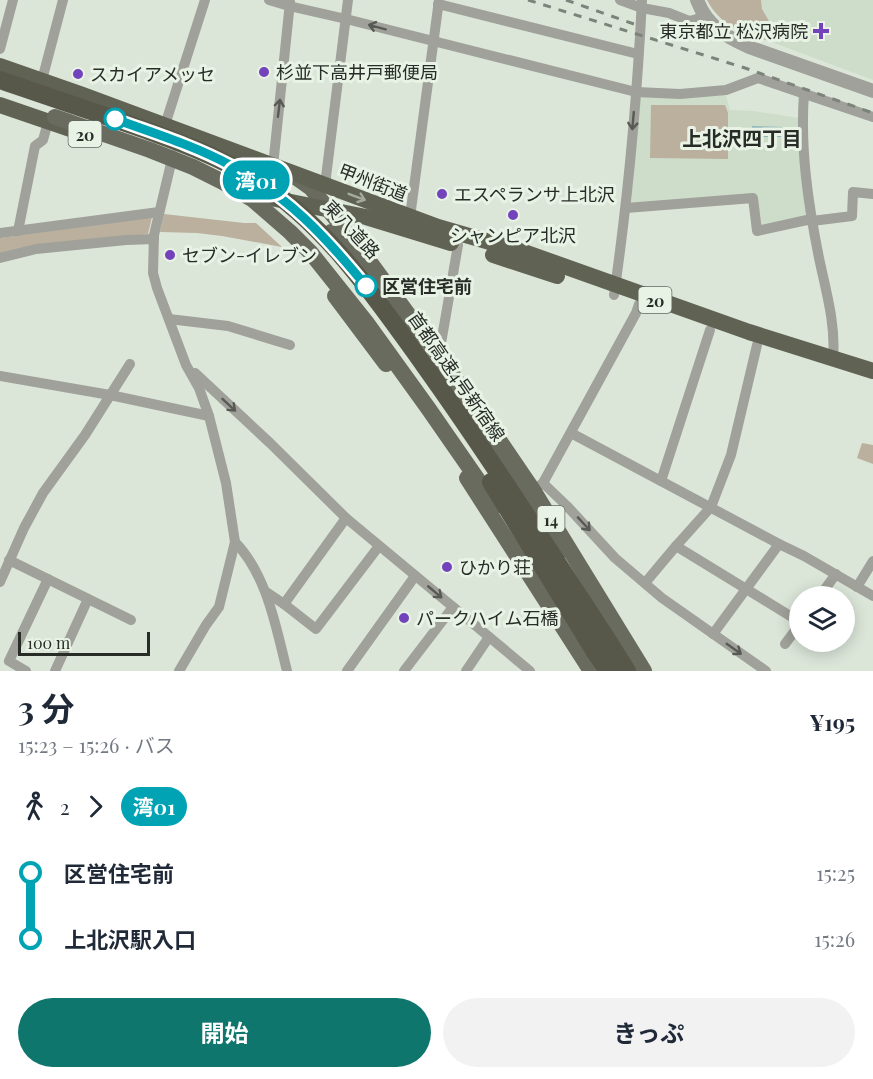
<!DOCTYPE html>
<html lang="ja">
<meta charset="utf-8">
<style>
body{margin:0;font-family:"Playfair Display","Noto Sans JP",serif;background:#f2f2f3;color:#1f2937;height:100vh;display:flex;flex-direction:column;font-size:22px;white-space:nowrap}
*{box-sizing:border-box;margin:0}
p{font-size:20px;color:#747a83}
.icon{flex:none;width:33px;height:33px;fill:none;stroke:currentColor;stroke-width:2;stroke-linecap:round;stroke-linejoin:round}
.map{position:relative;height:671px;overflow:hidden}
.details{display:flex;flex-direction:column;background:#fff;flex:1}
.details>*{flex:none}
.badge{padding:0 12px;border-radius:20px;font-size:21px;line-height:39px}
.fabs{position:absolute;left:789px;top:586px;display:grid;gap:12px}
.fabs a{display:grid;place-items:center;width:66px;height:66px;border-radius:50%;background:#fff;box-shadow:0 3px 15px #0003;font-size:30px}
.scale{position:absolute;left:18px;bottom:15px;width:132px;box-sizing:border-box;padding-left:6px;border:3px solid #282c27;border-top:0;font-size:16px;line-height:21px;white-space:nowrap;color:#282c27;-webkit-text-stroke:4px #e8f3e6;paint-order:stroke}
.map>.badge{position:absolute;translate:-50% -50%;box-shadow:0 0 0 3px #fff}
.legs{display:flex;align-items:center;gap:9px;height:66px;padding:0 18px;font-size:20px}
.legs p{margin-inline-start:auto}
.headline{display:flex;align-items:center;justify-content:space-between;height:102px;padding:0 18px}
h1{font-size:33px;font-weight:700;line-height:45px}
.button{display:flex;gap:12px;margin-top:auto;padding:12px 18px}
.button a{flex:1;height:69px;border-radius:36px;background:#0f766e;color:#fff;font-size:24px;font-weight:700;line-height:69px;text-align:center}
.button a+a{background:#f2f2f3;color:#1f2937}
ul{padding:0 18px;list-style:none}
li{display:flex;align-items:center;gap:21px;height:66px;font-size:22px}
li i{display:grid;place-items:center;width:9px;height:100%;margin:0 8px;background:currentColor}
li i::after{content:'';width:15px;height:15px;margin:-8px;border:4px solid;border-radius:50%;background:#fff}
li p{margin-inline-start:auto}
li:first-child i{background:linear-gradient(#0000 50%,currentColor 0)}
li:last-child i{background:linear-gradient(currentColor 50%,#0000 0)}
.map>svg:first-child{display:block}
.built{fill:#cdddca}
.green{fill:#bbb09d}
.water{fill:#8eb5b9}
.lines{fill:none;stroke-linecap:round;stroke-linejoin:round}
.minor{stroke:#a0a19a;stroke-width:10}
.tertiary{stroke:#a0a19a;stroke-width:14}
.primary{stroke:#6a6b5f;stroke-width:16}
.trunk{stroke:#606254;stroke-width:16}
.motorway{stroke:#57584a;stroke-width:18}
.rail{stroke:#7c837b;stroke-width:3;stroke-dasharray:8 8;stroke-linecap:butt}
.primary-bridge{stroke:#6a6b5f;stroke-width:16}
.motorway-bridge{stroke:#57584a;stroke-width:18}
.oneway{stroke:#585b55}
.oneway2{stroke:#a4aa9d}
.line-1-casing{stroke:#fff;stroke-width:14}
.line-1{stroke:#00a3b4;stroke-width:9}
.poi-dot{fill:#7243bb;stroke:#e8f3e6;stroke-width:2}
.stop-1-dot{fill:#fff;stroke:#00a3b4;stroke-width:3}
.labels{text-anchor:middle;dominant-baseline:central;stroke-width:6;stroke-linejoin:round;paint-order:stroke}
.shield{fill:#e8f3e6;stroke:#626860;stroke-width:1.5}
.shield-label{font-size:16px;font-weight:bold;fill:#282c27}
.poi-label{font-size:18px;fill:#282c27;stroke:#e8f3e6;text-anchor:start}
.street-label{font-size:18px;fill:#282c27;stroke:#e8f3e6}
.stop-label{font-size:18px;font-weight:bold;fill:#282c27;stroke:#e8f3e6;text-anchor:start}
.neighbourhood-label{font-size:20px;font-weight:bold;fill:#282c27;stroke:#e8f3e6}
</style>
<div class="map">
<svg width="873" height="671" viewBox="0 0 873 671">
<rect width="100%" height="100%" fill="#dbe6d9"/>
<!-- built -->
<g class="built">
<path d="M 761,0 L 873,0 L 873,80 L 769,41 L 769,21 L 762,9 Z"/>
<path d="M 725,93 L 730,110 L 753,111 L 799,118 L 807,218 L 759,228 L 755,197 L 629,203 L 639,101 L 643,96 Z"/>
</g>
<!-- green -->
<g class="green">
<path d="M 707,0 L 761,0 L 762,9 L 769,21 L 769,41 C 743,34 720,25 707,0 Z"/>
<path d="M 651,105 L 725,105 L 728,113 L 728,159 L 650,158 Z"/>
<path d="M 164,214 L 244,223 L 256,223 L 282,247 L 222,236 L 197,233 L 160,232 Z"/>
<path d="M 152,217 L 148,234 L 26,249 L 0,255 L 0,238 Z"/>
<path d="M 862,443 L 873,445 L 873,464 L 857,458 Z"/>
</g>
<!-- water -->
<path class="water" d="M 752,126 L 782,127 L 781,137 L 752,137 Z"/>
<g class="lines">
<!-- minor -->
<g class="minor">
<path d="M 269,0 L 289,6 L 346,19 L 636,92 L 680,94 L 726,90 L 758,78 L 873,117"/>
<path d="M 620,0 L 642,8 L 669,13 L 689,21 L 697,19 L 703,14"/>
<path d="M 438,4 L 638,54"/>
<path d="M 0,49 L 13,0"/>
<path d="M 42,80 L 63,0"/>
<path d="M 804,93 C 800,149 808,203 819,258 C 826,291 836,325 833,358"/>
<path d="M 165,125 L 205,0"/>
<path d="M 173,155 L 154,235 L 153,273 L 157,288 L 186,365 L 199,388 L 209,416 L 226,483 L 235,542 L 219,607 L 206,625 L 179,671"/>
<path d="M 273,166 L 290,2"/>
<path d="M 325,185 L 348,0"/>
<path d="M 626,208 L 753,198 L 757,231 L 807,220 L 812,221 L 852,216 L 853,192 L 873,194"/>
<path d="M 410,217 L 439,0"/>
<path d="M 18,231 L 35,146 L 43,140 L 48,122"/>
<path d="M 0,233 L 159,212"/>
<path d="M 0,258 L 36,249 L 126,240 L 154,239"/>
<path d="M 614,295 C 628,198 637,99 642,0"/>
<path d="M 169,319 L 228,326 L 290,345"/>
<path d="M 439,355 L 458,245"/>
<path d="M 195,373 L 270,443 L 346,518 L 530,671"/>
<path d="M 0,376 L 110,395 L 209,416"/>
<path d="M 571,433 L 779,544 L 804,556 L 873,596"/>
<path d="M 661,481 L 710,330"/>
<path d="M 543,483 L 567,506 L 615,558 L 662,598 L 766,671"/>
<path d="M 539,486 L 543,483 L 636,313 L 639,304"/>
<path d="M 235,542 C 267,575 276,627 287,671"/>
<path d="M 676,546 L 800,622"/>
<path d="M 9,560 L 131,620"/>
<path d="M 0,582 L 24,528 L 43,493 L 85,435 L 130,364"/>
<path d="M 645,583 L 676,546 L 711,507 L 731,455 L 757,345"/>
<path d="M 857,587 L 873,561"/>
<path d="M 266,592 L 284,604 L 316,629 L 379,546"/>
<path d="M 819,597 L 836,574"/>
<path d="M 284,604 L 346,518"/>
<path d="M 713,634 L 779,544"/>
<path d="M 785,644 L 800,624"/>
<path d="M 26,671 L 9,661 L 48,579"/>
<path d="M 55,671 L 88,599"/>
<path d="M 347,671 L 415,576"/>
<path d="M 404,671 L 453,607"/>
<path d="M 466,671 L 489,637"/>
</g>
<!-- tertiary -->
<path class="tertiary" d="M 697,0 C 707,26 725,36 749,47 L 873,91"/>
<!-- primary -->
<g class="primary">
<path d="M 294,176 L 311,188 L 361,250 L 484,418 L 533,490 L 644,671"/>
<path d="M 335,296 L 386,364"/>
<path d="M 467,478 L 591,671"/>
</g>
<!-- trunk -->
<g class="trunk">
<path d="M 0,66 L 83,95 L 438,227 L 524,252 L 749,332 L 873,371"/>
<path d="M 0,105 L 70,129"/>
<path d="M 241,192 L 366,217 L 451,243"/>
<path d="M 493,255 L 557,276"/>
</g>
<!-- motorway -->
<g class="motorway">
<path d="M 610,644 L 627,671"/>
<path d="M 595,652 L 608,671"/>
</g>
<!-- rail -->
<g class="rail">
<path d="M 528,0 L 745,68 L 873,113"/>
<path d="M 566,0 L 634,24"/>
</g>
<!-- primary-bridge -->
<g class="primary-bridge">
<path d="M 55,117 L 150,150 L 193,167 L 223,182 L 252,199 L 290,232 L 311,253 L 366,322 L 428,408 L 496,506"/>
<path d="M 331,232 L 350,252 L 365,271"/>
<path d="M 439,371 L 523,491 L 562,550"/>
</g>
<!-- motorway-bridge -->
<g class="motorway-bridge">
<path d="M 0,80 C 49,97 98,113 146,130 C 181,143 217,156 250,176 C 324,221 374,295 424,365 C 489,456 549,550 610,644"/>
<path d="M 491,482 L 595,652"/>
</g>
</g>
<!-- one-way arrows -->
<defs><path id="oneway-shaft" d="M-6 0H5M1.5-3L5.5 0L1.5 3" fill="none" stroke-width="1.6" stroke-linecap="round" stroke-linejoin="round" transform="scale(1.5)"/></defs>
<g class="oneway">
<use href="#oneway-shaft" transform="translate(377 27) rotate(-165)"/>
<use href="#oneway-shaft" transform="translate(279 108) rotate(-83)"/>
<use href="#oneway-shaft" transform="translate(633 121) rotate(95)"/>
<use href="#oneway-shaft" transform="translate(229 405) rotate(43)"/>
<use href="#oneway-shaft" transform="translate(584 524) rotate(47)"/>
<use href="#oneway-shaft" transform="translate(435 592) rotate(40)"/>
<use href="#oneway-shaft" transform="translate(734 649) rotate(35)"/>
</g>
<use class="oneway2" href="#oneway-shaft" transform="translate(357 197) rotate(21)"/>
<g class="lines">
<defs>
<path id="line-1" d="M 115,119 C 153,133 193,145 230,165 C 288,196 325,236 366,286"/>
</defs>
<!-- line-1 casing -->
<use href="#line-1" class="line-1-casing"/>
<!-- line-1 -->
<use href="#line-1" class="line-1"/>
</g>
<!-- markers -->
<g class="poi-dot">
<path d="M818 22h6v6h6v6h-6v6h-6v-6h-6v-6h6z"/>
<circle cx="264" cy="72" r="6"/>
<circle cx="78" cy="74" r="6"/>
<circle cx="442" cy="194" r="6"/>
<circle cx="513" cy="215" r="6"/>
<circle cx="170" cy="255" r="6"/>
<circle cx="447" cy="567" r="6"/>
<circle cx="404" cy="618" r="6"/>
</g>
<g class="stop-1-dot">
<circle cx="115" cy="119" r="10"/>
<circle cx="366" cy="286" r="10"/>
</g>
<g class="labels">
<!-- shield labels -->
<g class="shield">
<rect x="68.5" y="121" width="33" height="26" rx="4.5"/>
<rect x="638.5" y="287" width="33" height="26" rx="4.5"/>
<rect x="537.5" y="506" width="27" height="26" rx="4.5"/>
</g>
<g class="shield-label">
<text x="85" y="134">20</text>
<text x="655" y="300">20</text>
<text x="551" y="519">14</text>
</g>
<!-- poi labels -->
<g class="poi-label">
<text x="808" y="31" text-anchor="end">東京都立 松沢病院</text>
<text x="276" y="72">杉並下高井戸郵便局</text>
<text x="90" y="74">スカイアメッセ</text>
<text x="454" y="194">エスペランサ上北沢</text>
<text x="513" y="235" text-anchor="middle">シャンピア北沢</text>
<text x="182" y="255">セブン-イレブン</text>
<text x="459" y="567">ひかり荘</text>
<text x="416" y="618">パークハイム石橋</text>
</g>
<!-- street labels -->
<g class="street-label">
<text transform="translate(373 182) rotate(21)">甲州街道</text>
<text transform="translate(352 229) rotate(47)">東八道路</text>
<text transform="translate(457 376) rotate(55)">首都高速4号新宿線</text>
</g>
<!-- stop labels -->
<g class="stop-label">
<text x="382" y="286">区営住宅前</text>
</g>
<!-- neighbourhood labels -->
<g class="neighbourhood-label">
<text x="742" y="137">上北沢四丁目</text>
</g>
</g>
</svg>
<div class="fabs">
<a><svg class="icon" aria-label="layers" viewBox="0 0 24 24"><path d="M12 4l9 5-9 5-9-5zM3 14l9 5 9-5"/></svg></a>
</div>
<div class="scale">100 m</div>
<b class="badge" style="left:256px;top:180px;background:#00a3b4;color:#fff">湾01</b>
</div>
<section class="details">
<div class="headline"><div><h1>3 分</h1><p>15:23 – 15:26 · バス</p></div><b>¥195</b></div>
<div class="legs"><svg class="icon" aria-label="walk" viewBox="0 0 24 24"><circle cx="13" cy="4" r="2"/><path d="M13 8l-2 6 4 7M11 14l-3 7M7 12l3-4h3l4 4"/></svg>2<svg class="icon" aria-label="forward" viewBox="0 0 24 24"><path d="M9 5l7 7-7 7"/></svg><b class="badge" style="background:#00a3b4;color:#fff">湾01</b></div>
<ul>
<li><i style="color:#00a3b4"></i><b>区営住宅前</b><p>15:25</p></li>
<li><i style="color:#00a3b4"></i><b>上北沢駅入口</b><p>15:26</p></li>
</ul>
<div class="button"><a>開始</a><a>きっぷ</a></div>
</section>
